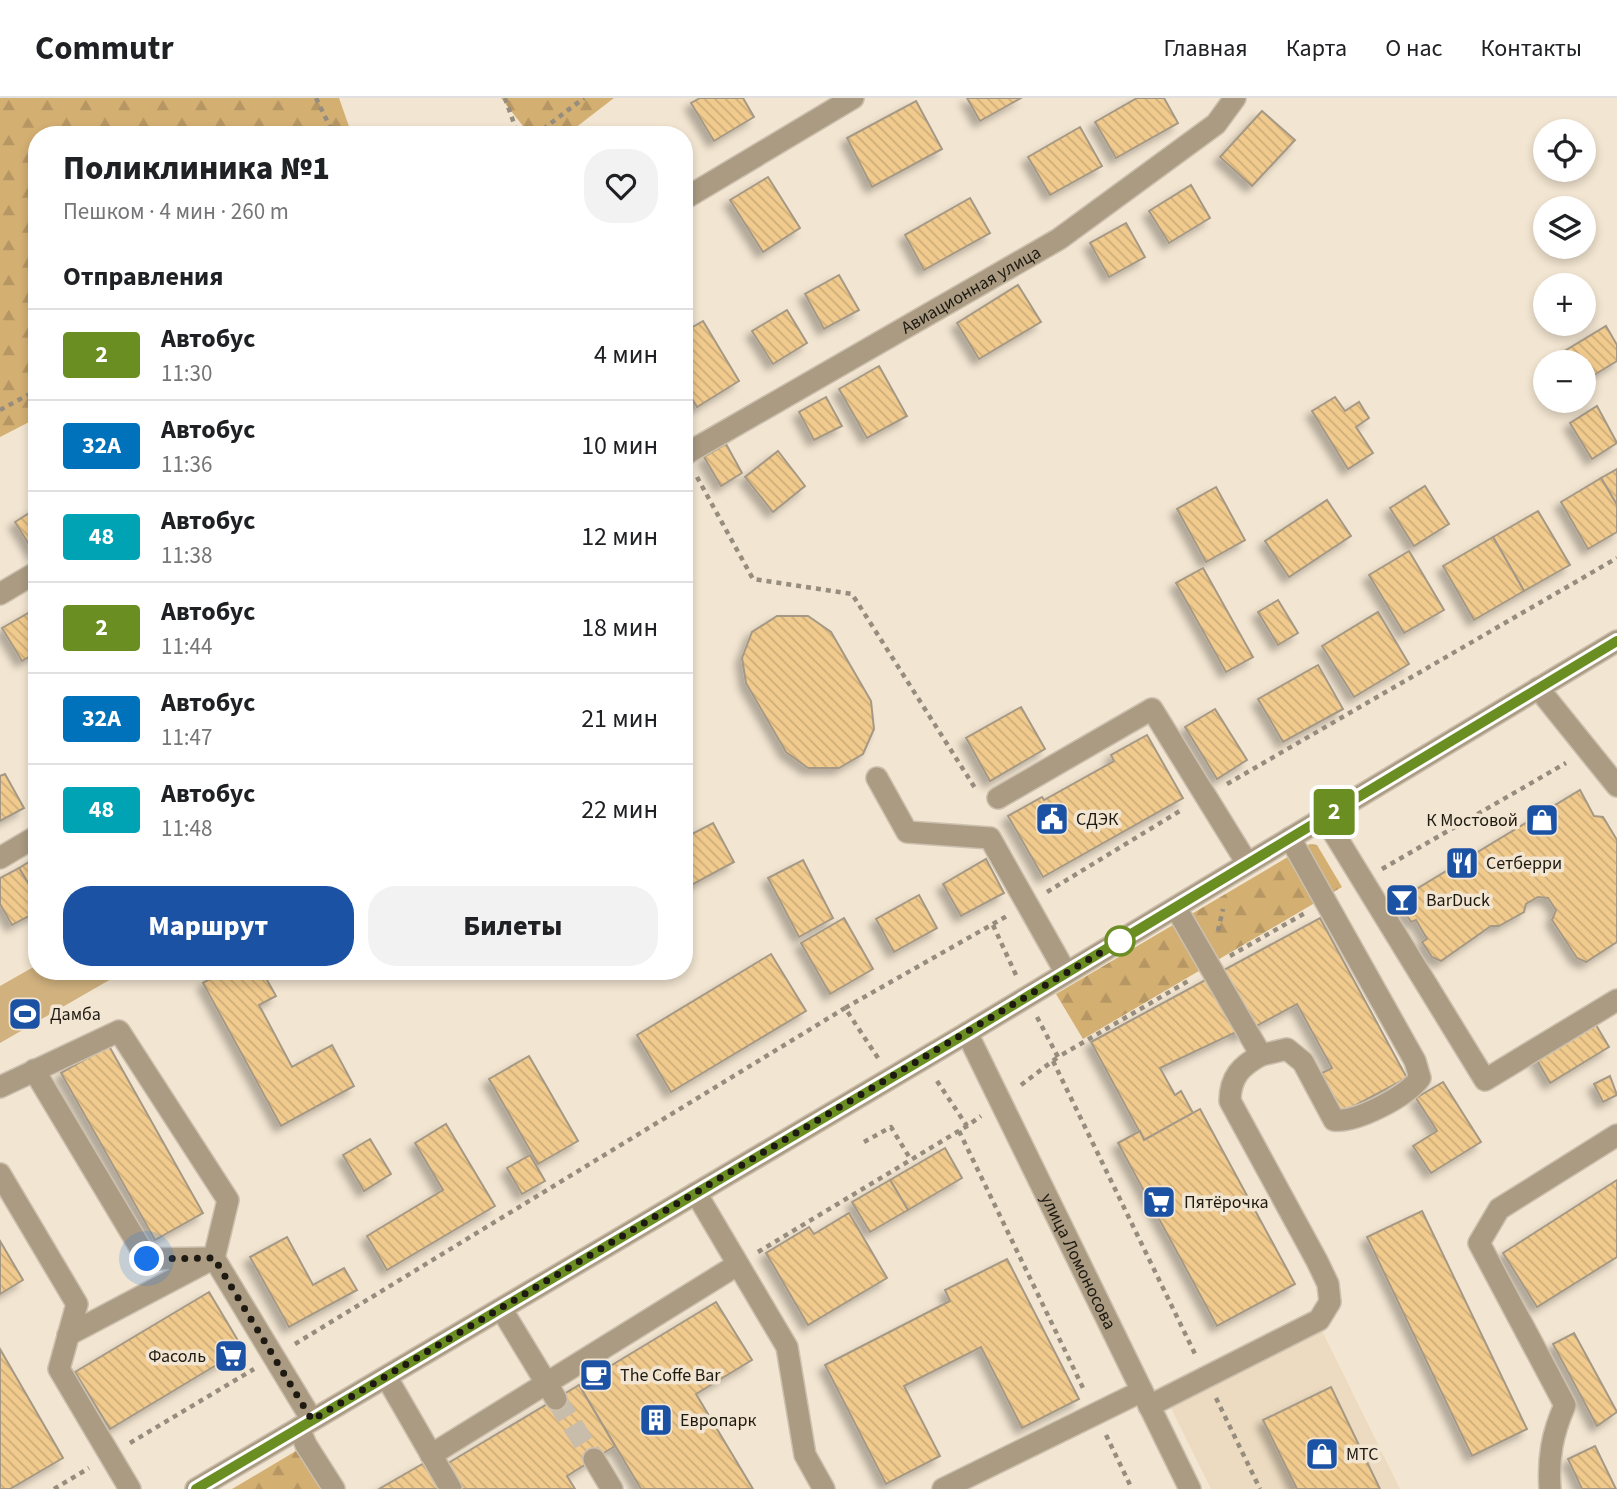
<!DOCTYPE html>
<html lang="ru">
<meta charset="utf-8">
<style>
body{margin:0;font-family:"Source Sans 3",sans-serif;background:#f2f2f2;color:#202124;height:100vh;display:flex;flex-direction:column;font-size:26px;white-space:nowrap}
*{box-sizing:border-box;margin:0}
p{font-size:23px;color:#757577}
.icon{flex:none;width:38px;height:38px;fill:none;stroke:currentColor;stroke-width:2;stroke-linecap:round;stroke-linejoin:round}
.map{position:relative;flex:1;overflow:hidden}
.details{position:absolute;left:28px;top:28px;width:665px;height:854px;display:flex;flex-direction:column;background:#fff;border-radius:28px;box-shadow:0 4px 10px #0003}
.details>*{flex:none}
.badge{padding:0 14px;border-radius:5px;font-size:24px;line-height:46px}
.fabs{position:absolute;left:1533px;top:21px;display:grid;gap:14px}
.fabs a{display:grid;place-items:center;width:63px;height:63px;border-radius:50%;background:#fff;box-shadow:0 4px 10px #0003;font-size:35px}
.you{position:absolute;width:35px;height:35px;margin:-18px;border:5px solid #fff;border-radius:50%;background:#1a73e8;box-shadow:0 0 0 10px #1a73e833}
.map>.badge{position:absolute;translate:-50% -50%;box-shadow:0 0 0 4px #fff}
h2{padding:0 35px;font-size:26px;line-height:63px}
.round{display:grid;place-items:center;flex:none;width:74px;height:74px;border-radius:28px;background:#f2f2f2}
.overview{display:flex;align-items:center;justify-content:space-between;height:119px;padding:0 35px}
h1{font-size:33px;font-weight:800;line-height:52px}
.action{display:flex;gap:14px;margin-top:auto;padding:14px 35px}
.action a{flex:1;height:80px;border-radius:28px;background:#1c52a4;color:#fff;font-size:28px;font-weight:800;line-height:80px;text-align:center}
.action a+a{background:#f2f2f2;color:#202124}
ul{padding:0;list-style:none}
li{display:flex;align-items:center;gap:21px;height:91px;padding:0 35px;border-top:2px solid #e0e0e0}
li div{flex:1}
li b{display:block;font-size:26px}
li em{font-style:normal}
li .badge{min-width:77px;font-weight:700;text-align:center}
header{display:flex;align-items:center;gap:42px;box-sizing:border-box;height:98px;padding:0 35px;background:#fff;border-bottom:2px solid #e0e0e0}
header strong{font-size:33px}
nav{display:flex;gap:38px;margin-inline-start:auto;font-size:24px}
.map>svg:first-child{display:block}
.built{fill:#ecdbc0}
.forest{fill:url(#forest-firs)}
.pitch{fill:#d1b27f}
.building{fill:url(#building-back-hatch);stroke:#a59986;stroke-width:2;filter:url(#shadow)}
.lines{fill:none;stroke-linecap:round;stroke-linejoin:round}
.minor-tunnel{stroke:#c8bcab;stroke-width:21;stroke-dasharray:21 10;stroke-linecap:butt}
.minor-casing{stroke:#ccc0af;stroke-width:24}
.path{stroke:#968d7e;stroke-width:4.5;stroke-dasharray:5 5;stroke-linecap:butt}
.minor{stroke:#ab9b82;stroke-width:21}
.line-casing{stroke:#fff;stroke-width:16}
.line{stroke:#6b8e23;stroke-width:10}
.walk{stroke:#1e1a12;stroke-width:7;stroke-dasharray:0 12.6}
.stop-dot{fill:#fff;stroke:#6b8e23;stroke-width:3.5}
.labels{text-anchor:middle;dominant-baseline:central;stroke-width:7;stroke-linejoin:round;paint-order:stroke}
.street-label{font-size:18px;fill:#1e1a12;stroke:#f2e5d1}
.poi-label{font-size:18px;fill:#1e1a12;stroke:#f2e5d1;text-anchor:start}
</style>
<header>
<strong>Commutr</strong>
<nav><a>Главная</a><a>Карта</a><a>О нас</a><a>Контакты</a></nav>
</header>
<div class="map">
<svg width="1617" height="1391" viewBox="0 0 1617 1391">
<defs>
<pattern id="forest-firs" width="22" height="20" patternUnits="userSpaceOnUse" patternTransform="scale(1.75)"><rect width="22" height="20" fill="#d4af72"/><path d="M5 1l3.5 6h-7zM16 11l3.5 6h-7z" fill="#b69662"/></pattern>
<pattern id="building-back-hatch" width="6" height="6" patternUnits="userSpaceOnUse" patternTransform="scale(1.75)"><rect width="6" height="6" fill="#f1ca8d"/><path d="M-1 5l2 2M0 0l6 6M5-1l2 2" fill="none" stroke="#cead79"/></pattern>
<filter id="shadow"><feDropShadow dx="-6" dy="6" stdDeviation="3.5" flood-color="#0004"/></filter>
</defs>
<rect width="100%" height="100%" fill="#f2e5d1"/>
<!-- built -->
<path class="built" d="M 1322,1233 L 1400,1391 L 1211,1391 L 1170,1308 Z"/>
<!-- forest -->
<g class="forest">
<path d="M 0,0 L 339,0 L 352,37 L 37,37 L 37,320 L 0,339 Z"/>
<path d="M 501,0 L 614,0 L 566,37 L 530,37 Z"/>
<path d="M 1310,746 L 1317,747 L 1342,789 L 1083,941 L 1056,896 Z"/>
<path d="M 306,1347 L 332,1391 L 232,1391 Z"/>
</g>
<!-- pitch -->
<path class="pitch" d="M 37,867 L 37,873 L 125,873 L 0,945 L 0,888 Z"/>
<!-- building -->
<g class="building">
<path d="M 700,0 L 743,0 L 754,19 L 714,43 L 691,5 Z"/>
<path d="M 967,0 L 1021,0 L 980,23 Z"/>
<path d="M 1137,0 L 1164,0 L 1178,25 L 1116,60 L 1095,24 Z"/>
<path d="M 916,3 L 942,51 L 872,89 L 847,40 Z"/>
<path d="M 1262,13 L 1295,42 L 1252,88 L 1220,59 Z"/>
<path d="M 1080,29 L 1102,68 L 1050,97 L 1028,59 Z"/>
<path d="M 768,79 L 800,130 L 763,154 L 730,102 Z"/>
<path d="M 1191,87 L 1210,120 L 1169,145 L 1149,113 Z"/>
<path d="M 970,100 L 990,135 L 924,172 L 905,137 Z"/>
<path d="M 1126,125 L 1145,159 L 1109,179 L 1090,145 Z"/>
<path d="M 839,177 L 859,212 L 824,231 L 805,196 Z"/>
<path d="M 1018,187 L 1041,224 L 979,261 L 957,225 Z"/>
<path d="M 787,212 L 807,245 L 773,266 L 752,233 Z"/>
<path d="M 703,223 L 739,283 L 697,309 L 684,287 L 684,234 Z"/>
<path d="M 1606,228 L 1617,247 L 1617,263 L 1584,283 L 1584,264 L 1556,264 L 1553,260 Z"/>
<path d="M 879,268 L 907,318 L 867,340 L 839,291 Z"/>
<path d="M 826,299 L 842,328 L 814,342 L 799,314 Z"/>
<path d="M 1335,299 L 1345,313 L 1359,304 L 1369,320 L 1356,329 L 1373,355 L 1348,371 L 1312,313 Z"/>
<path d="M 1597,308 L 1617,345 L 1592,361 L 1570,325 Z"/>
<path d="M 726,346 L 742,375 L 721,388 L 704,359 Z"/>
<path d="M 778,353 L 805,388 L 773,414 L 745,379 Z"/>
<path d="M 1617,371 L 1617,407 L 1601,380 Z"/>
<path d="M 1601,380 L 1617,407 L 1617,434 L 1588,451 L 1561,404 Z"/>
<path d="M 1425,388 L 1449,426 L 1414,448 L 1390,410 Z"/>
<path d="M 1216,389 L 1245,442 L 1206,464 L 1177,411 Z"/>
<path d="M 1327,402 L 1351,438 L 1289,479 L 1265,443 Z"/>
<path d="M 37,410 L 37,455 L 35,456 L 15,424 Z"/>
<path d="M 1538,413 L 1570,467 L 1524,493 L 1493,439 Z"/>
<path d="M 1493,439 L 1524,493 L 1474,522 L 1443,468 Z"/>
<path d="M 1409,453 L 1444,512 L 1404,535 L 1369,477 Z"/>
<path d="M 1203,470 L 1253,559 L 1226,574 L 1176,485 Z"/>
<path d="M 1278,502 L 1298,535 L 1278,547 L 1258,514 Z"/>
<path d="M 37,510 L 37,554 L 22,563 L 2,530 Z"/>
<path d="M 1378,514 L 1409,566 L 1354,599 L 1322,548 Z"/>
<path d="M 777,518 L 808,518 L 831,534 L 871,603 L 874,631 L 863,656 L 839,670 L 808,670 L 786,654 L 746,585 L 742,560 L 752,534 Z"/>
<path d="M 1318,567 L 1343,611 L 1283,644 L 1258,601 Z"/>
<path d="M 1021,609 L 1045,651 L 990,683 L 966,640 Z"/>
<path d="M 1215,611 L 1247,662 L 1217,681 L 1185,629 Z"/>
<path d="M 1147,637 L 1183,700 L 1043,779 L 1008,718 L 1042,699 L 1044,702 L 1114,663 L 1111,657 Z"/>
<path d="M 5,676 L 24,710 L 0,723 L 0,678 Z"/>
<path d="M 1580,692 L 1594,718 L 1603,719 L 1617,742 L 1617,844 L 1586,864 L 1577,860 L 1552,822 L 1556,812 L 1548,800 L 1538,799 L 1526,806 L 1524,814 L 1499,828 L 1491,828 L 1441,863 L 1432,859 L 1422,844 L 1427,841 L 1416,822 L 1411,824 L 1399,805 L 1400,801 Z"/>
<path d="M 713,725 L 734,764 L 684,791 L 684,740 Z"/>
<path d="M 37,759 L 37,800 L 19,770 Z"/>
<path d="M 986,761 L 1004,795 L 961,818 L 943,786 Z"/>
<path d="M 803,762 L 833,820 L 799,839 L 768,780 Z"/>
<path d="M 19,770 L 37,800 L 37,814 L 12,827 L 0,806 L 0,780 Z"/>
<path d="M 919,797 L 937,830 L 894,854 L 876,821 Z"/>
<path d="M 844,820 L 873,871 L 830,896 L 801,845 Z"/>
<path d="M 1320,820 L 1407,980 L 1341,1015 L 1320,976 L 1332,970 L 1297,906 L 1238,938 L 1236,934 L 1160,970 L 1175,997 L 1181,993 L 1193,1015 L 1144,1042 L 1091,944 Z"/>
<path d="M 771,856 L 806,913 L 671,994 L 637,937 Z"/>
<path d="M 224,873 L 262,873 L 276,898 L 259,907 L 292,969 L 332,947 L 354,988 L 281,1028 L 203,885 Z"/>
<path d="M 1593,922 L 1609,949 L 1550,985 L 1534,957 Z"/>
<path d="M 109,948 L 203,1115 L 155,1142 L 61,975 Z"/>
<path d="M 529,958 L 578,1043 L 538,1066 L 489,981 Z"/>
<path d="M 1610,978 L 1617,997 L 1603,1004 L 1594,986 Z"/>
<path d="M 1443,984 L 1481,1044 L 1431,1075 L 1413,1048 L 1437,1033 L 1416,1000 Z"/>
<path d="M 1200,1011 L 1295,1186 L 1217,1228 L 1118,1045 L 1140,1033 L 1144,1042 Z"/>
<path d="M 446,1026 L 495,1108 L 387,1172 L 367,1138 L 443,1092 L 415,1045 Z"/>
<path d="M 370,1041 L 391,1076 L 364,1093 L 343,1057 Z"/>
<path d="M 945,1050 L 962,1080 L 908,1112 L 890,1082 Z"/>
<path d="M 530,1057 L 545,1083 L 522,1096 L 507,1070 Z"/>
<path d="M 890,1082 L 908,1112 L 870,1134 L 852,1104 Z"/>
<path d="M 1617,1082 L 1617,1159 L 1537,1209 L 1503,1155 Z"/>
<path d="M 1422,1113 L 1527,1331 L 1472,1358 L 1367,1139 Z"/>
<path d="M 849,1115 L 887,1180 L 808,1227 L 766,1155 L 809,1129 L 814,1136 Z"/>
<path d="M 287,1139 L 313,1187 L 344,1170 L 357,1192 L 289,1229 L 250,1159 Z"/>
<path d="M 0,1143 L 23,1182 L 0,1196 Z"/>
<path d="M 1007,1161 L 1079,1301 L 1022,1330 L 981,1249 L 904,1288 L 940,1358 L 886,1386 L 825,1267 L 950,1203 L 945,1192 Z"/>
<path d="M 209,1194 L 243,1251 L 110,1331 L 75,1274 Z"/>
<path d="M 716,1204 L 752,1262 L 696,1296 L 753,1391 L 641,1391 L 579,1287 Z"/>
<path d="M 1574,1235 L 1617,1314 L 1597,1328 L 1553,1246 Z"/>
<path d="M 0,1251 L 63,1360 L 10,1391 L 0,1391 Z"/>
<path d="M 579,1287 L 615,1348 L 567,1378 L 575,1391 L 459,1391 L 445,1367 Z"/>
<path d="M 1331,1289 L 1380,1391 L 1297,1391 L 1263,1322 Z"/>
<path d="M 1595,1348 L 1616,1391 L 1582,1391 L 1568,1361 Z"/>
<path d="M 424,1365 L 440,1391 L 379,1391 Z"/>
</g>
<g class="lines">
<!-- minor-tunnel -->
<path class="minor-tunnel" d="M 556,1301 L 594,1361"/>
<defs>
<g id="minor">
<path d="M 684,101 L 853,0"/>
<path id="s1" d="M 684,357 L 1059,141 L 1216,26 L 1235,0"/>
<path d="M 0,496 L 37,474"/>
<path d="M 1538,590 L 1617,688"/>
<path d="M 877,680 L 907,734 L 990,740 L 1066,875"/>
<path d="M 998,700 L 1152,611 L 1247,765"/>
<path d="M 1324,719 L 1485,982 L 1617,902"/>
<path d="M 0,760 L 37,738"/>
<path id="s2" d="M 967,935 L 1190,1391"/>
<path d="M 1261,957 L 1287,951 L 1303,964 L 1334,1022 C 1356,1025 1407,998 1420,980 L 1415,963 L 1290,740"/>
<path d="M 34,972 L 147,1161 L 214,1160 L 312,1322"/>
<path d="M 0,989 L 119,933 L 228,1102 L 214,1160 L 68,1237"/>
<path d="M 0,1076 L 77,1206 L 59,1271 L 130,1391"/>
<path d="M 696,1095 L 787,1249 L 805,1357 L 824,1391"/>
<path d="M 502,1212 L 556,1301"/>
<path d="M 387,1280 L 451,1391"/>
<path d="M 1149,1308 L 1319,1222 L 1330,1204 L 1328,1186 L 1317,1163 L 1230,1003 C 1230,979 1241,968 1261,957 L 1176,810"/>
<path d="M 299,1330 L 306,1347 L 334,1391"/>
<path d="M 431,1357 L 737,1167"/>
<path d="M 594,1361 L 612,1391"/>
<path d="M 196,1391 L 967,935 L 1617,543"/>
<path d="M 943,1391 L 1142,1293"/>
<path d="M 1550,1391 C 1548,1360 1552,1336 1565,1307 L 1479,1145 L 1499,1111 L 1617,1037"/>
</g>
</defs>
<!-- minor casing -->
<use href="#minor" class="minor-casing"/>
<!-- path -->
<g class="path">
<path d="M 316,0 L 334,37"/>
<path d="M 505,0 L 518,37"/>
<path d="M 535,37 L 584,0"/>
<path d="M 0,312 L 37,292"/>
<path d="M 697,379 L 753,481 L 852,496 L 975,690"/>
<path d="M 1227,686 L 1617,460"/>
<path d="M 1382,771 L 1566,665"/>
<path d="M 1047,794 L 1183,711"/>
<path d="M 993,827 L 1016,877"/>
<path d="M 1218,833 L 1223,811"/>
<path d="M 1230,858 L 1305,815"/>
<path d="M 1037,919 L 1058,959 L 1190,882"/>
<path d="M 878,960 L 845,910 L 1007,818"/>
<path d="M 1053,963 L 1196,1258"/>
<path d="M 937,983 L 967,1028 L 981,1018"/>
<path d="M 1021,987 L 1058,959"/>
<path d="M 959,1033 L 1085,1294"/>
<path d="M 864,1044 L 891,1029 L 911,1062"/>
<path d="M 758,1154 L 967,1028"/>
<path d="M 295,1246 L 845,910"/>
<path d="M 1216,1300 L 1260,1391"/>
<path d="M 1106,1337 L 1132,1391"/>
<path d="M 130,1345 L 254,1271"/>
<path d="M 54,1391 L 89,1370"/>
</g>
<!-- minor -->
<use href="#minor" class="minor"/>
</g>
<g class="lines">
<defs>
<path id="line" d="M 196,1391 L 967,935 L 1617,543"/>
</defs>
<!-- line casing -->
<use href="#line" class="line-casing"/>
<!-- line -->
<use href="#line" class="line"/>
<!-- walk -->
<path class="walk" d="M 147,1161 L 214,1160 L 312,1322 L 1120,843"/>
</g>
<!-- icons -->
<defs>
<symbol id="civic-square" viewBox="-11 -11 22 22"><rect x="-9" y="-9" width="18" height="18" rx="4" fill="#1c52a4" stroke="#f2e5d1"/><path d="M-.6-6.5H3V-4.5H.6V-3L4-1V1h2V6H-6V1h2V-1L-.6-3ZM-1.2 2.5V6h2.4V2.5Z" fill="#fff"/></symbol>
<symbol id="shop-square" viewBox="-11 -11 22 22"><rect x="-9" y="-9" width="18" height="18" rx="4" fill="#1c52a4" stroke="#f2e5d1"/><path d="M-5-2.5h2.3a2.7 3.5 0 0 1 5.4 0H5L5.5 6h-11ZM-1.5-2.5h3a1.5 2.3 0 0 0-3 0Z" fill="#fff"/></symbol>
<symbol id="restaurant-square" viewBox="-11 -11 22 22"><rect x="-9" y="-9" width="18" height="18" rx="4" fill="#1c52a4" stroke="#f2e5d1"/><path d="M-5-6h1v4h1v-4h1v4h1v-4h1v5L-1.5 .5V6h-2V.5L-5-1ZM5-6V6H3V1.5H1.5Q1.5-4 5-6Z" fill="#fff"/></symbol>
<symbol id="bar-square" viewBox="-11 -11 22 22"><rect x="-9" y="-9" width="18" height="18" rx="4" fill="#1c52a4" stroke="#f2e5d1"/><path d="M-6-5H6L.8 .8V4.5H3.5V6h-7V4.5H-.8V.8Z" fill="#fff"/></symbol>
<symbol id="stadium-square" viewBox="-11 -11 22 22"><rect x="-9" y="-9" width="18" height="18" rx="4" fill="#1c52a4" stroke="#f2e5d1"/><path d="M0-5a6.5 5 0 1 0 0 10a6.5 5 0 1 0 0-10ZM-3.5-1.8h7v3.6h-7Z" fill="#fff"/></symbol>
<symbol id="supermarket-square" viewBox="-11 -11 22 22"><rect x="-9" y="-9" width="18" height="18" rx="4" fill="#1c52a4" stroke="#f2e5d1"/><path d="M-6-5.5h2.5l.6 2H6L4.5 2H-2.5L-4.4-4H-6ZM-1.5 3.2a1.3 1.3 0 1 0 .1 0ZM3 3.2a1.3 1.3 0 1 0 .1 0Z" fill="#fff"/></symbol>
<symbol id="cafe-square" viewBox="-11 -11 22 22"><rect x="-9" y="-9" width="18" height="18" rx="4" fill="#1c52a4" stroke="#f2e5d1"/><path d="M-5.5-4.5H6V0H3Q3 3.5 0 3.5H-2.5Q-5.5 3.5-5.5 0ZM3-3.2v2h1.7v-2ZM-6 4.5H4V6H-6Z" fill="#fff"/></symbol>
<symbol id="building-square" viewBox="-11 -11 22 22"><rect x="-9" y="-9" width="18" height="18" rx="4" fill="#1c52a4" stroke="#f2e5d1"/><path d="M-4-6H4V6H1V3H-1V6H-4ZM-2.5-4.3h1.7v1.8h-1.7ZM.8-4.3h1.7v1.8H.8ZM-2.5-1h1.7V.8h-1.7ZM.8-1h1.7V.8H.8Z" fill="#fff"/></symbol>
</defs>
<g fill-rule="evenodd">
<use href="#civic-square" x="1033" y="702" width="38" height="38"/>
<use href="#shop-square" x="1523" y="703" width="38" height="38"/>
<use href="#restaurant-square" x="1443" y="746" width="38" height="38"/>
<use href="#bar-square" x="1383" y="783" width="38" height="38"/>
<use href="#stadium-square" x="6" y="897" width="38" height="38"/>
<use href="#supermarket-square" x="1140" y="1085" width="38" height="38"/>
<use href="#supermarket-square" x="212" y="1239" width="38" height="38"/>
<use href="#cafe-square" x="577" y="1258" width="38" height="38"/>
<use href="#building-square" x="637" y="1303" width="38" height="38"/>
<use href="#shop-square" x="1303" y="1337" width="38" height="38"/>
</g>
<!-- markers -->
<circle class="stop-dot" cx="1120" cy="843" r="14"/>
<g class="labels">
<!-- street labels -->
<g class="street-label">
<text stroke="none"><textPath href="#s1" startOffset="331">Авиационная улица</textPath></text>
<text stroke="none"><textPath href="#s2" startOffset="254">улица Ломоносова</textPath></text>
</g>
<!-- poi labels -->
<g class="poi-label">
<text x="1076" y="721">СДЭК</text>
<text x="1518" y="722" text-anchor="end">К Мостовой</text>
<text x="1486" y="765">Сетберри</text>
<text x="1426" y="802">BarDuck</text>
<text x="50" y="916">Дамба</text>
<text x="1184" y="1104">Пятёрочка</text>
<text x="206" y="1258" text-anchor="end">Фасоль</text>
<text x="620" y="1277">The Coffe Bar</text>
<text x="680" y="1322">Европарк</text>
<text x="1346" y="1356">МТС</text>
</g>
</g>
</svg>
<div class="fabs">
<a><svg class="icon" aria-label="locate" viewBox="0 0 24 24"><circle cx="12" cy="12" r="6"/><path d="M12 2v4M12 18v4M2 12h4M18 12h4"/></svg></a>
<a><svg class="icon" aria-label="layers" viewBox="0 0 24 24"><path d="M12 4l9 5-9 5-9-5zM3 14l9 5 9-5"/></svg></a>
<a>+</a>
<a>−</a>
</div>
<div class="you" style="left:147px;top:1161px"></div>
<b class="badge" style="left:1334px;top:714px;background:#6b8e23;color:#fff">2</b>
<section class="details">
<div class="overview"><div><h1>Поликлиника №1</h1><p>Пешком · 4 мин · 260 m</p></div><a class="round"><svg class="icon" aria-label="heart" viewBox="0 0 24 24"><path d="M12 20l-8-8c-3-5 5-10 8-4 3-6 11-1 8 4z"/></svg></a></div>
<h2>Отправления</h2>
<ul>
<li><span class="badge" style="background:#6b8e23;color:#fff">2</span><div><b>Автобус</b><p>11:30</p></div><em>4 мин</em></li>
<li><span class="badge" style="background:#0072bc;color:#fff">32A</span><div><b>Автобус</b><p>11:36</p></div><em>10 мин</em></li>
<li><span class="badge" style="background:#00a3b4;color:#fff">48</span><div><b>Автобус</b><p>11:38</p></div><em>12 мин</em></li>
<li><span class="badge" style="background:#6b8e23;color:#fff">2</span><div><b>Автобус</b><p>11:44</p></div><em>18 мин</em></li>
<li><span class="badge" style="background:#0072bc;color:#fff">32A</span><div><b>Автобус</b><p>11:47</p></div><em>21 мин</em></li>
<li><span class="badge" style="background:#00a3b4;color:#fff">48</span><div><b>Автобус</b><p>11:48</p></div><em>22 мин</em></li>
</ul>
<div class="action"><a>Маршрут</a><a>Билеты</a></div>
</section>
</div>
